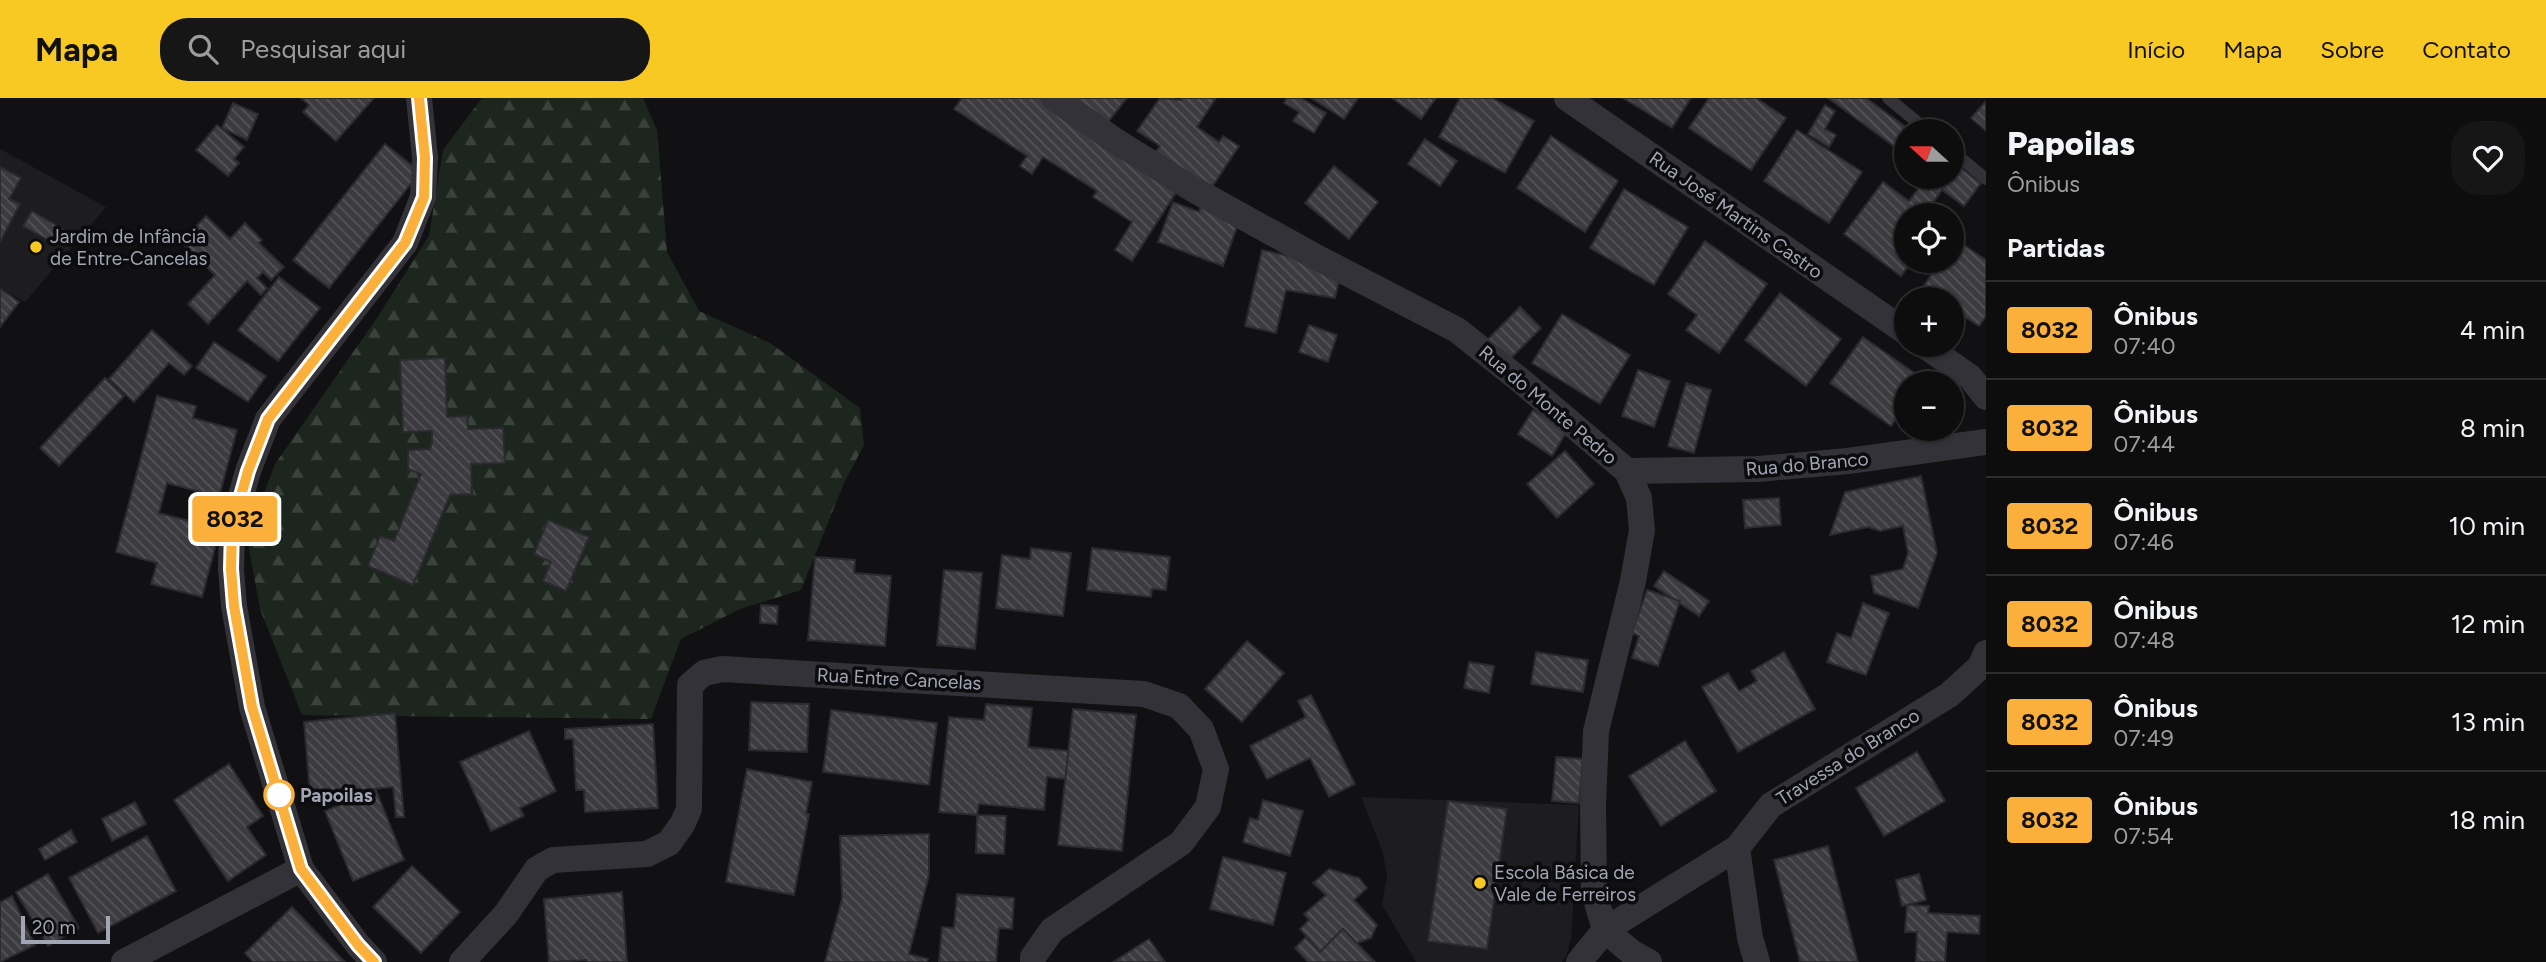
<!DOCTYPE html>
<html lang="pt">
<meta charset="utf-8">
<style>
body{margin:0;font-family:Figtree,sans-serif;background:#161617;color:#f1f3f6;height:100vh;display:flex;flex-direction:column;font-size:26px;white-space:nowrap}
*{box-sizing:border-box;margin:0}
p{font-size:23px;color:#9a9c9e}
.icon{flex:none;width:38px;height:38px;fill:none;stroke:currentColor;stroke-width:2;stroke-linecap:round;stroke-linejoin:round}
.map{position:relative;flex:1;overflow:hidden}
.panel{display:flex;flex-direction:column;background:#0d0d0e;width:560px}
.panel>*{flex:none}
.badge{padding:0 14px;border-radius:5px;font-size:24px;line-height:46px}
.needle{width:46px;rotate:291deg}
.buttons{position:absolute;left:1894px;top:21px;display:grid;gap:14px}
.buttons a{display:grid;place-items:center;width:70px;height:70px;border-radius:50%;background:#0d0d0e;box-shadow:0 2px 5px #0004,0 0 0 2px #2d2d2e;font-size:35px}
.scale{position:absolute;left:21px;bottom:18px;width:89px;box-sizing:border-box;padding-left:7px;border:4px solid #a2a5b4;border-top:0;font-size:19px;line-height:24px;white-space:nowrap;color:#a2a5b4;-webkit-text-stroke:5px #0c0c0e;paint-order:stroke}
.map>.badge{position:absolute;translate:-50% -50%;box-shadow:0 0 0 4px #fff}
h2{padding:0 21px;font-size:26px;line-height:63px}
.round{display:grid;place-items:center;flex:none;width:74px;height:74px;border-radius:28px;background:#161617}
.headline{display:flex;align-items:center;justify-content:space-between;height:119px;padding:0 21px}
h1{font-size:33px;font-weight:800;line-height:52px}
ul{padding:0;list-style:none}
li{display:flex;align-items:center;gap:21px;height:98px;padding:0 21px;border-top:2px solid #2d2d2e}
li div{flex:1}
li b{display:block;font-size:26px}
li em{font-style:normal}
li .badge{min-width:77px;font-weight:700;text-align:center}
header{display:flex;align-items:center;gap:42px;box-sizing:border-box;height:98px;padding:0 35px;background:#f9c923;color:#111}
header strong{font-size:33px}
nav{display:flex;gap:38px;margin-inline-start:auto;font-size:24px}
.search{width:490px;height:63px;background:#161617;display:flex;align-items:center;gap:18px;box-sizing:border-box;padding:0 24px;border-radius:28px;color:#9a9c9e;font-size:26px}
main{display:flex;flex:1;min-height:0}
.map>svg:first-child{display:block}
.built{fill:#1d1d20}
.forest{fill:url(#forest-firs)}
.building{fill:url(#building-back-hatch);stroke:#2b2b2f;stroke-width:2}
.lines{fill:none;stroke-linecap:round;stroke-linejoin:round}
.service{stroke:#323238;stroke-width:12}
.minor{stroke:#323238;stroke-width:26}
.line-casing{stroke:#fff;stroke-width:16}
.line{stroke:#fbb03b;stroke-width:10}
.poi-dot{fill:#f9c923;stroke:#0c0c0e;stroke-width:2.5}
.stop-dot{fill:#fff;stroke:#fbb03b;stroke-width:3.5}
.labels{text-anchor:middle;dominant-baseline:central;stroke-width:7;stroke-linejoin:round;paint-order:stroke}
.street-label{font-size:19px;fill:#a2a5b4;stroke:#0c0c0e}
.poi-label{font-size:19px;fill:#a2a5b4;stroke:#0c0c0e;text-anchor:start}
.stop-label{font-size:19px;font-weight:bold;fill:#a2a5b4;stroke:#0c0c0e;text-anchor:start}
</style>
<header>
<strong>Mapa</strong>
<div class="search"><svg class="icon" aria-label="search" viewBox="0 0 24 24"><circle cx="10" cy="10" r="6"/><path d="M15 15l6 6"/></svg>Pesquisar aqui</div>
<nav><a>Início</a><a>Mapa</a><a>Sobre</a><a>Contato</a></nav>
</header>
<main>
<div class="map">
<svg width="1986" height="864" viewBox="0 0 1986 864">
<defs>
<pattern id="forest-firs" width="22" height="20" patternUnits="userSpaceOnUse" patternTransform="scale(1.75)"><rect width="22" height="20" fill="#1d251f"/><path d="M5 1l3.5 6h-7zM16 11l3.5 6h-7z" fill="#3b423d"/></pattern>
<pattern id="building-back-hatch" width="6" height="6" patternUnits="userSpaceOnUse" patternTransform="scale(1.75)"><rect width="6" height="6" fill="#3b3b40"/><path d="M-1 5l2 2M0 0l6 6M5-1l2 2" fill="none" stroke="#545459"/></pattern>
</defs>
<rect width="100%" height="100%" fill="#111113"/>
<!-- built -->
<g class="built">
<path d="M 0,51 L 106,109 L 25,204 L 0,190 Z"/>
<path d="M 1361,699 L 1579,707 L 1571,841 L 1566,858 L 1562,864 L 1416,864 L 1382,807 L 1387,778 L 1383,755 Z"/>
</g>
<!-- forest -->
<path class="forest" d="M 482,0 L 643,0 L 657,32 L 667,154 L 699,213 L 770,245 L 860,310 L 864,347 L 844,385 L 801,492 L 740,511 L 681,541 L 651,621 L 302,617 L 260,511 L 247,440 L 275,366 L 377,220 L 429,138 L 443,52 Z"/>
<!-- building -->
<g class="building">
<path d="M 301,0 L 374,0 L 336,43 L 303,14 L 309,7 Z"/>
<path d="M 962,0 L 1039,0 L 1179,90 L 1132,163 L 1115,152 L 1132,124 L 1093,99 L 1097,93 L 1043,59 L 1032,76 L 1020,68 L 1027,58 L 954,11 Z"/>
<path d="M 1067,0 L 1127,0 L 1104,29 Z"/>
<path d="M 1160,0 L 1181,2 L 1182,0 L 1216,0 L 1197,29 L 1219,44 L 1223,38 L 1239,48 L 1210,92 L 1155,55 L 1160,48 L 1137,33 Z"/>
<path d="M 1287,0 L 1301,0 L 1326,15 L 1314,35 L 1293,23 L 1299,14 L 1284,5 Z"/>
<path d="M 1311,0 L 1358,0 L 1344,21 Z"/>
<path d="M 1392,0 L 1436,0 L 1421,21 Z"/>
<path d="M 1460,0 L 1492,0 L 1534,23 L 1505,75 L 1439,39 Z"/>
<path d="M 1623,0 L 1691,0 L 1672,30 Z"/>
<path d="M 1709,0 L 1756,0 L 1786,20 L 1751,72 L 1689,30 Z"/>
<path d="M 1828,0 L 1866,0 L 1911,33 L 1906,33 L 1906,57 Z"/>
<path d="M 1986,3 L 1986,33 L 1971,20 Z"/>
<path d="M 233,5 L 258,16 L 247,42 L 222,30 Z"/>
<path d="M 1825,7 L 1835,13 L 1825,31 L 1836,37 L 1829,49 L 1808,36 Z"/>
<path d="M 217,27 L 244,49 L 234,61 L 239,65 L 228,78 L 196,52 Z"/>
<path d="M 1797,32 L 1862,74 L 1829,125 L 1764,83 Z"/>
<path d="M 1551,38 L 1618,83 L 1585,134 L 1517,90 Z"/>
<path d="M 1425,41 L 1457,63 L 1440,88 L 1408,66 Z"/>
<path d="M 385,46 L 420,74 L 329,190 L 293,162 Z"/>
<path d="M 1951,63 L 1981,85 L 1964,108 L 1942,92 L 1927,113 L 1933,117 L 1906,117 L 1906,163 L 1912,163 L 1901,178 L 1844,136 L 1883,84 L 1909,103 L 1927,79 L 1951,79 Z"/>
<path d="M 1334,68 L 1378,104 L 1349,141 L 1305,105 Z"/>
<path d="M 0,69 L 21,80 L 9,101 L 20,106 L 0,144 Z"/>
<path d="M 1624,91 L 1688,129 L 1654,187 L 1590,150 Z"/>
<path d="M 1202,103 L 1241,118 L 1223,168 L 1158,144 L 1173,104 L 1199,114 Z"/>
<path d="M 32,113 L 66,133 L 57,147 L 23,128 Z"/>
<path d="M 206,118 L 230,141 L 245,125 L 262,142 L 259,145 L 284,169 L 271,182 L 263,174 L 257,180 L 267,190 L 261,197 L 247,183 L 208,226 L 188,206 L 215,177 L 181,144 Z"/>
<path d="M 1955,141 L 1986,162 L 1986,218 L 1979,228 L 1951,210 L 1951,201 L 1938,201 L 1922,191 L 1940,163 L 1951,163 L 1951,146 Z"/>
<path d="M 1705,143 L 1767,186 L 1719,255 L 1686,232 L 1697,217 L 1668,196 Z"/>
<path d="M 1262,152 L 1342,170 L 1335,200 L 1286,192 L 1276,235 L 1245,228 Z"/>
<path d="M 279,179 L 320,210 L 278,263 L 238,232 Z"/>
<path d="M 1,191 L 19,204 L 0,229 L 0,192 Z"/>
<path d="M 1780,195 L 1841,241 L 1806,288 L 1745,242 Z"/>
<path d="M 1520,209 L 1541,230 L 1507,264 L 1486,243 Z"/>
<path d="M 1562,216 L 1630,257 L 1600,306 L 1532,265 Z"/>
<path d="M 1309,227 L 1337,237 L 1328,264 L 1299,254 Z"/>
<path d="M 152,232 L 192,268 L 184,277 L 169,265 L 134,304 L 109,281 Z"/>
<path d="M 1863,239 L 1923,281 L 1921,285 L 1906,285 L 1906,307 L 1891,328 L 1830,285 Z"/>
<path d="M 214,244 L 266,278 L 248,304 L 196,270 Z"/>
<path d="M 445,260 L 447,319 L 467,318 L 468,331 L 503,330 L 505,365 L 471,366 L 472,396 L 450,397 L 413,487 L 368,468 L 380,438 L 394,443 L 421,376 L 408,371 L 408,352 L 430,351 L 432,344 L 432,333 L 403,334 L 400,262 Z"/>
<path d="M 1638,272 L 1670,283 L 1654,329 L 1622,318 Z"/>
<path d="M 105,280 L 124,298 L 59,368 L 40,350 Z"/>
<path d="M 1686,285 L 1711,292 L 1694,355 L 1668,348 Z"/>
<path d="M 157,298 L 196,308 L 193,320 L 237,332 L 219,399 L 167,385 L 159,415 L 220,431 L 202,499 L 151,486 L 157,465 L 116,454 Z"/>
<path d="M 1533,312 L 1567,333 L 1552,358 L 1518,336 Z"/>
<path d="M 1565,353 L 1594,386 L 1557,420 L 1527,386 Z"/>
<path d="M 1921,378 L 1937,455 L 1918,510 L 1874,495 L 1871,478 L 1903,471 L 1908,455 L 1903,428 L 1880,433 L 1868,429 L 1830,437 L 1845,394 Z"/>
<path d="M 1779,400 L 1781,427 L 1745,430 L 1743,402 Z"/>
<path d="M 548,422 L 589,439 L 566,493 L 543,483 L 551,464 L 534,456 Z"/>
<path d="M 1031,450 L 1071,455 L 1063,518 L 996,510 L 1002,457 L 1030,461 Z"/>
<path d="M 1092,450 L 1170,459 L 1166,492 L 1152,491 L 1151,499 L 1087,492 Z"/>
<path d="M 815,459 L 855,462 L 854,475 L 891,478 L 885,548 L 808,542 Z"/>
<path d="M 944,472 L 982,475 L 975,551 L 937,547 Z"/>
<path d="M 1664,473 L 1709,503 L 1699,518 L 1654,488 Z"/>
<path d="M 1647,492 L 1680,503 L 1658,568 L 1632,560 L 1639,538 L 1632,535 Z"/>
<path d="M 1863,505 L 1889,515 L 1866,577 L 1827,564 L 1837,535 L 1851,540 Z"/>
<path d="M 761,507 L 778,508 L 777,526 L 760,525 Z"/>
<path d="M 1247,543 L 1284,575 L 1242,624 L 1205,591 Z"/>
<path d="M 1536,554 L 1588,562 L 1583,594 L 1531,586 Z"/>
<path d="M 1784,554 L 1815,611 L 1738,654 L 1702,589 L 1728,575 L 1739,593 L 1757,583 L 1751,573 Z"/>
<path d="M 1469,564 L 1494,568 L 1489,595 L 1464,590 Z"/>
<path d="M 1311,597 L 1355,686 L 1329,699 L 1310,660 L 1267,681 L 1250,648 L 1306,619 L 1298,603 Z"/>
<path d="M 751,604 L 809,606 L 807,654 L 749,652 Z"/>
<path d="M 986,606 L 1032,610 L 1028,649 L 1069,653 L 1066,681 L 1047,679 L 1044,712 L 979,706 L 977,717 L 939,714 L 949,619 L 984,622 Z"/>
<path d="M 1073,611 L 1136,617 L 1122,753 L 1058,747 Z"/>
<path d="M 831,612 L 937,625 L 929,687 L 823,674 Z"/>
<path d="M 395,615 L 404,719 L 396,719 L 393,689 L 310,697 L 304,624 Z"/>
<path d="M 653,626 L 658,710 L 585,714 L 584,692 L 576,692 L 573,641 L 565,641 L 565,631 Z"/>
<path d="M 529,633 L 556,693 L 520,710 L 524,718 L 491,733 L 460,664 Z"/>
<path d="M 1685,643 L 1716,693 L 1661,728 L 1629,678 Z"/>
<path d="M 1917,654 L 1945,703 L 1884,738 L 1856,690 Z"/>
<path d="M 1556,659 L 1583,661 L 1579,705 L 1552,703 Z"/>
<path d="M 229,666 L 263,718 L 247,729 L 266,757 L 228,783 L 174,702 Z"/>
<path d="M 747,671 L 812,684 L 806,716 L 809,716 L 794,797 L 726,784 Z"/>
<path d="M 376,692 L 404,762 L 353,783 L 325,713 Z"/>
<path d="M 1263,702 L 1303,713 L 1290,758 L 1243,744 L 1250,720 L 1258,722 Z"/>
<path d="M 1448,703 L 1507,711 L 1487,851 L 1428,843 Z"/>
<path d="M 135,704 L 146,726 L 112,743 L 102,721 Z"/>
<path d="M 977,717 L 1006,718 L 1004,756 L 976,755 Z"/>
<path d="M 71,732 L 77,744 L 45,762 L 39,751 Z"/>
<path d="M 929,736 L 929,777 L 909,856 L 928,861 L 927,864 L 825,864 L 842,801 L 840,738 Z"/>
<path d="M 147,738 L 176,793 L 98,835 L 69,780 Z"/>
<path d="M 1828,748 L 1858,864 L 1800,864 L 1774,762 Z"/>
<path d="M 1223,759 L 1286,775 L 1273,827 L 1210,811 Z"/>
<path d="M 412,768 L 460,814 L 421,855 L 373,809 Z"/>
<path d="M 1329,771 L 1359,780 L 1367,790 L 1354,802 L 1377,827 L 1371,840 L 1357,845 L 1343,831 L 1320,854 L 1300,831 L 1309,822 L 1304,816 L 1326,797 L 1313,785 Z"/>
<path d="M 48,776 L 79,830 L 48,848 L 16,794 Z"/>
<path d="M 1919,776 L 1926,802 L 1902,808 L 1896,782 Z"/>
<path d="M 622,794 L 627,864 L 587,864 L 587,862 L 549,864 L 544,801 Z"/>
<path d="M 957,796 L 1014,800 L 1012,831 L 999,830 L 996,864 L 939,864 L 942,829 L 954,830 Z"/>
<path d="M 12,798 L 35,847 L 0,864 L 0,804 Z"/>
<path d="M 1907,807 L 1929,808 L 1928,815 L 1980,818 L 1979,836 L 1947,834 L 1945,864 L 1916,864 L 1917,834 L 1905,834 Z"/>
<path d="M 292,809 L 345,864 L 253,864 L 245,855 Z"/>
<path d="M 1343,831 L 1375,864 L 1308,864 L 1295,850 L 1306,839 L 1320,854 Z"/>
<path d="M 1149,841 L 1165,864 L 1113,864 Z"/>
</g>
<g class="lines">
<!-- service -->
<g class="service">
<path d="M 1888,0 L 1928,33"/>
<path d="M 1951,52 L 1986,81"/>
</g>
<!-- minor -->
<g class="minor">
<path d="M 1054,0 L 1114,42 L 1191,90 L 1314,158 L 1457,232 L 1520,282 L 1627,373 L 1639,400 L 1642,432 L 1633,483 L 1596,633 L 1593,706 L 1594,794 L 1605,832 L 1631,854 L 1649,864"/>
<path d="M 1567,0 L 1906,234"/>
<path d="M 1924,247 L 1970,279 L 1986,299"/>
<path d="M 1627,373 L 1758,371 L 1848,363 L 1986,344"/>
<path d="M 1737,750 L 1750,840 L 1757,864"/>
<path d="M 124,864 L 301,771"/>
<path d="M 374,864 L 358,847 L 301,771 L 252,609 L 234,508 L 231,471 L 232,430 L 248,373 L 268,321 L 405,145 L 423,99 L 425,59 L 419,0"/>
<path d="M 462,864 L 506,816 L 537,771 L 553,762 L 647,756 L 669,745 L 683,725 L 689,711 L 690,587 L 704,575 L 722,571 L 1144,596 L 1179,608 L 1201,631 L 1216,671 L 1208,709 L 1181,745 L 1052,832 L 1033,859 L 1033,864"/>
<path d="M 1579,864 L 1605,832 L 1737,750 L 1771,707 L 1949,597 L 1980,569 L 1986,555"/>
</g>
</g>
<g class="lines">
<defs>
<path id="line" d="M 374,864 L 358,847 L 301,771 L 252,609 L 234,508 L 231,471 L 232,430 L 248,373 L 268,321 L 405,145 L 424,99 L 425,60 L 419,0"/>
</defs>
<!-- line casing -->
<use href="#line" class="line-casing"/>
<!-- line -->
<use href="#line" class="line"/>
</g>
<!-- markers -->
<g class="poi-dot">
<circle cx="36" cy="149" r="7"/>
<circle cx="1480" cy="785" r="7"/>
</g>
<circle class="stop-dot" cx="279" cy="697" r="14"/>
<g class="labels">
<!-- street labels -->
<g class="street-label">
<text transform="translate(1736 117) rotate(35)">Rua José Martins Castro</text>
<text transform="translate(1548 307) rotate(40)">Rua do Monte Pedro</text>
<text transform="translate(1807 366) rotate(-5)">Rua do Branco</text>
<text transform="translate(899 581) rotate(3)">Rua Entre Cancelas</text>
<text transform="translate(1848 659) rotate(-32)">Travessa do Branco</text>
</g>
<!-- poi labels -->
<g class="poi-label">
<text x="50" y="138">Jardim de Infância<tspan x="50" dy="22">de Entre-Cancelas</tspan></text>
<text x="1494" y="774">Escola Básica de<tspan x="1494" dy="22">Vale de Ferreiros</tspan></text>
</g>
<!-- stop labels -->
<g class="stop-label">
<text x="300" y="697">Papoilas</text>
</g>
</g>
</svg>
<div class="buttons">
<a><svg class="needle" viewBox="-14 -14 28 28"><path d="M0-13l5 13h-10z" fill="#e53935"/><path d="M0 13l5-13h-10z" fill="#9a9c9e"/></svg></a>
<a><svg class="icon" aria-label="locate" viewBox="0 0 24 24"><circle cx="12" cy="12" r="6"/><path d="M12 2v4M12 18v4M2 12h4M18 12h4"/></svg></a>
<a>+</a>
<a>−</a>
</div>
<div class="scale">20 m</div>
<b class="badge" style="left:235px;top:421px;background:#fbb03b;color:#111">8032</b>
</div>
<section class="panel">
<div class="headline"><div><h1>Papoilas</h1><p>Ônibus</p></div><a class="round"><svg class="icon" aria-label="heart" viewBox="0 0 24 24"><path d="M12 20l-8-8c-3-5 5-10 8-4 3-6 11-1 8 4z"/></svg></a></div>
<h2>Partidas</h2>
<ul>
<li><span class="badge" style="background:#fbb03b;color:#111">8032</span><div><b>Ônibus</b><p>07:40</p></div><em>4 min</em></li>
<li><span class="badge" style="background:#fbb03b;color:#111">8032</span><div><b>Ônibus</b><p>07:44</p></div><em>8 min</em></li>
<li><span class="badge" style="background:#fbb03b;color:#111">8032</span><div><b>Ônibus</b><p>07:46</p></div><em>10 min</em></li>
<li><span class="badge" style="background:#fbb03b;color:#111">8032</span><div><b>Ônibus</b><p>07:48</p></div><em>12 min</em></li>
<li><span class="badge" style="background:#fbb03b;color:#111">8032</span><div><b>Ônibus</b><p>07:49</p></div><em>13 min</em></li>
<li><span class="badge" style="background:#fbb03b;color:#111">8032</span><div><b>Ônibus</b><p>07:54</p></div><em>18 min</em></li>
</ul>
</section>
</main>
